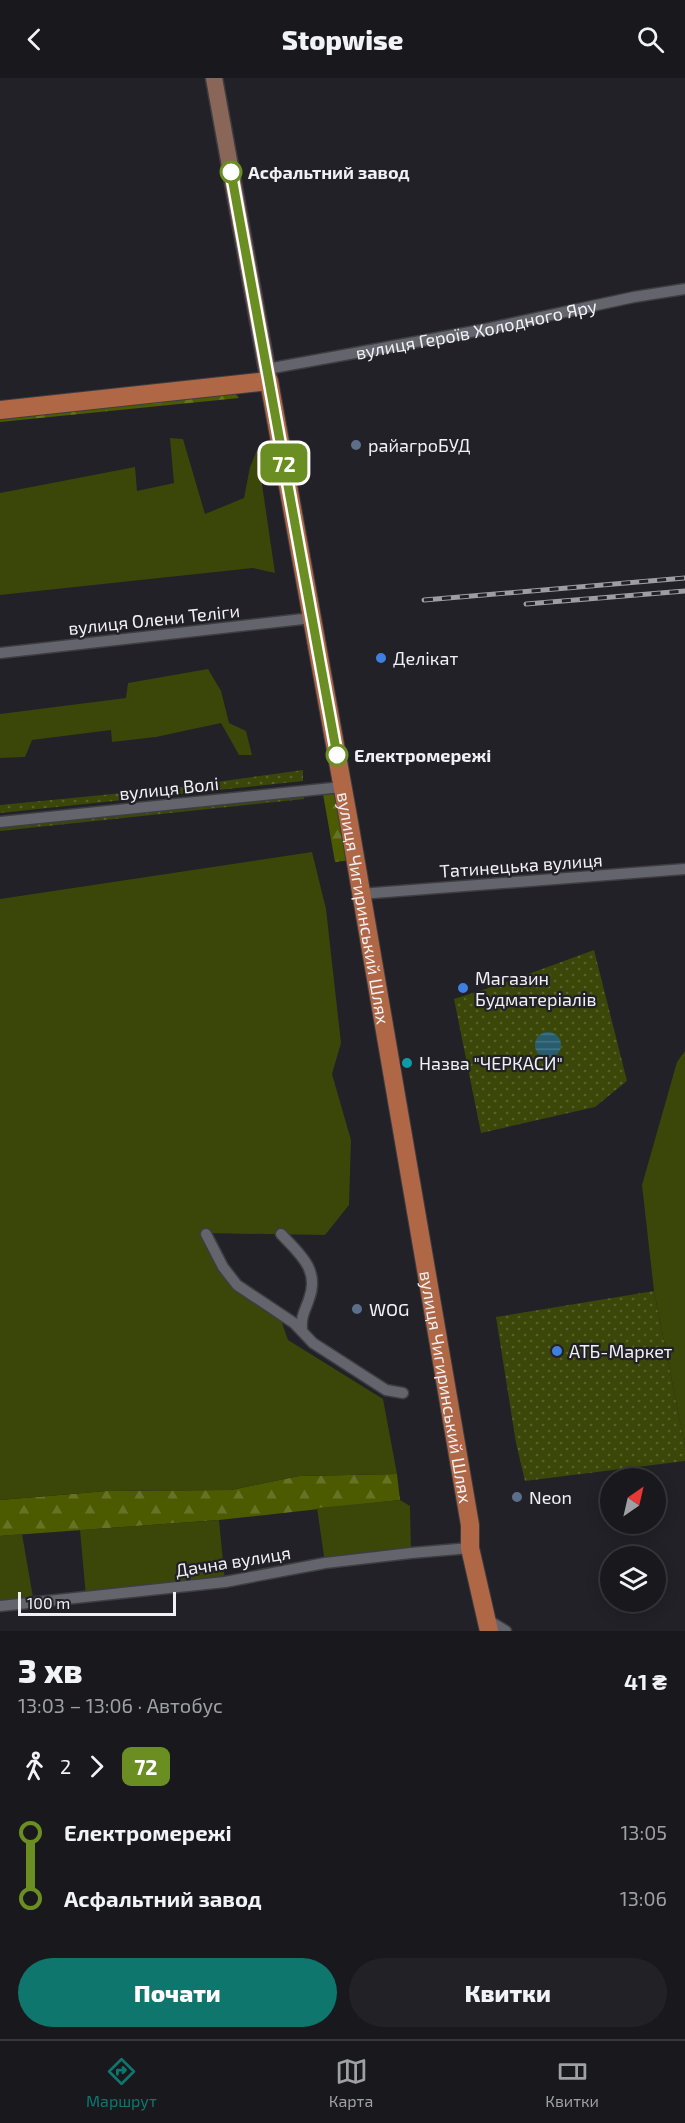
<!DOCTYPE html>
<html lang="uk">
<meta charset="utf-8">
<style>
body{margin:0;font-family:"Exo 2",sans-serif;background:#222226;color:#f1f3f6;height:100vh;display:flex;flex-direction:column;font-size:22px;white-space:nowrap}
*{box-sizing:border-box;margin:0}
p{font-size:20px;color:#9fa0a4}
.icon{flex:none;width:33px;height:33px;fill:none;stroke:currentColor;stroke-width:2;stroke-linecap:round;stroke-linejoin:round}
.map{position:relative;height:1553px;overflow:hidden}
.panel{display:flex;flex-direction:column;background:#19191d;flex:1}
.panel>*{flex:none}
.badge{padding:0 12px;border-radius:9px;font-size:21px;line-height:39px}
.needle{width:39px;rotate:34deg}
.fabs{position:absolute;left:600px;top:1390px;display:grid;gap:12px}
.fabs a{display:grid;place-items:center;width:66px;height:66px;border-radius:50%;background:#19191d;box-shadow:0 3px 15px #0003,0 0 0 2px #37383b;font-size:30px}
.scale{position:absolute;left:18px;bottom:15px;width:158px;box-sizing:border-box;padding-left:6px;border:3px solid #f0f0f5;border-top:0;font-size:16px;line-height:21px;white-space:nowrap;color:#f0f0f5;-webkit-text-stroke:4px #212127;paint-order:stroke}
.map>.badge{position:absolute;translate:-50% -50%;box-shadow:0 0 0 3px #fff}
.legs{display:flex;align-items:center;gap:9px;height:66px;padding:0 18px;font-size:20px}
.legs p{margin-inline-start:auto}
.head{display:flex;align-items:center;justify-content:space-between;height:102px;padding:0 18px}
h1{font-size:33px;font-weight:800;line-height:45px}
.primary-button{display:flex;gap:12px;margin-top:auto;padding:12px 18px}
.primary-button a{flex:1;height:69px;border-radius:36px;background:#0f766e;color:#fff;font-size:24px;font-weight:800;line-height:69px;text-align:center}
.primary-button a+a{background:#222226;color:#f1f3f6}
ul{padding:0 18px;list-style:none}
li{display:flex;align-items:center;gap:21px;height:66px;font-size:22px}
li i{display:grid;place-items:center;width:9px;height:100%;margin:0 8px;background:currentColor}
li i::after{content:'';width:15px;height:15px;margin:-8px;border:4px solid;border-radius:50%;background:#19191d}
li p{margin-inline-start:auto}
li:first-child i{background:linear-gradient(#0000 50%,currentColor 0)}
li:last-child i{background:linear-gradient(currentColor 50%,#0000 0)}
header{display:flex;justify-content:space-between;align-items:center;height:78px;padding:0 18px;background:#19191d;font-size:27px;font-weight:800}
.tabs{display:flex;justify-content:space-around;align-items:center;height:84px;border-top:2px solid #37383b;background:#19191d;font-size:16px;color:#9fa0a4}
.tabs a{display:grid;justify-items:center;gap:3px}
.tabs .selected{color:#0f766e}
.map>svg:first-child{display:block}
.grass{fill:url(#grass-dots)}
.forest{fill:url(#forest-firs)}
.green{fill:#3b4609}
.water{fill:url(#water-rules)}
.lines{fill:none;stroke-linecap:round;stroke-linejoin:round}
.street-casing{stroke:#3d3d42;stroke-width:13}
.secondary-casing{stroke:#3d3d42;stroke-width:19}
.primary-casing{stroke:#3d3d42;stroke-width:20}
.street{stroke:#64656c;stroke-width:10}
.secondary{stroke:#8a6658;stroke-width:16}
.primary{stroke:#b06745;stroke-width:18}
.rail-casing{stroke:#9d9da3;stroke-width:5}
.rail{stroke:#212127;stroke-width:3;stroke-dasharray:9;stroke-linecap:butt}
.line-1-casing{stroke:#fff;stroke-width:14}
.line-1{stroke:#6b8e23;stroke-width:9}
.stop-1-dot{fill:#fff;stroke:#6b8e23;stroke-width:3}
.service-dot{fill:#5c6f8a;stroke:#212127;stroke-width:2}
.shop-dot{fill:#3f7fe0;stroke:#212127;stroke-width:2}
.culture-dot{fill:#0f9aa8;stroke:#212127;stroke-width:2}
.labels{text-anchor:middle;dominant-baseline:central;stroke-width:4.5;stroke-linejoin:round;paint-order:stroke}
.stop-label{font-size:18px;font-weight:bold;fill:#f0f0f5;stroke:#212127;text-anchor:start}
.street-label{font-size:18px;fill:#f0f0f5;stroke:#212127}
.poi-label{font-size:18px;fill:#f0f0f5;stroke:#212127;text-anchor:start}
</style>
<header><svg class="icon" aria-label="back" viewBox="0 0 24 24"><path d="M15 5l-7 7 7 7"/></svg>Stopwise<svg class="icon" aria-label="search" viewBox="0 0 24 24"><circle cx="10" cy="10" r="6"/><path d="M15 15l6 6"/></svg></header>
<div class="map">
<svg width="685" height="1553" viewBox="0 0 685 1553">
<defs>
<pattern id="grass-dots" width="8" height="8" patternUnits="userSpaceOnUse" patternTransform="scale(1.5)"><rect width="8" height="8" fill="#3b4609"/><path d="M2 2h.1M6 6h.1" fill="none" stroke="#58612d" stroke-width="1.8" stroke-linecap="round"/></pattern>
<pattern id="forest-firs" width="22" height="20" patternUnits="userSpaceOnUse" patternTransform="scale(1.5)"><rect width="22" height="20" fill="#4c5b00"/><path d="M5 1l3.5 6h-7zM16 11l3.5 6h-7z" fill="#667326"/></pattern>
<pattern id="water-rules" width="6" height="5" patternUnits="userSpaceOnUse" patternTransform="scale(1.5)"><rect width="6" height="5" fill="#275d6f"/><path d="M0 2.5h6" fill="none" stroke="#477584"/></pattern>
</defs>
<rect width="100%" height="100%" fill="#212127"/>
<!-- grass -->
<g class="grass">
<path d="M 303,692 L 303,703 L 0,735 L 0,727 L 174,710 Z"/>
<path d="M 304,715 L 304,721 L 0,753 L 0,747 Z"/>
<path d="M 594,872 L 627,1003 L 595,1029 L 481,1055 L 454,921 L 501,906 Z"/>
<path d="M 654,1213 L 685,1369 L 685,1383 L 525,1403 L 516,1365 L 496,1239 Z"/>
</g>
<!-- forest -->
<g class="forest">
<path d="M 234,314 L 239,320 L 0,344 L 0,338 Z"/>
<path d="M 340,714 L 351,782 L 335,784 L 323,716 Z"/>
<path d="M 397,1396 L 400,1422 L 219,1442 L 0,1458 L 0,1422 L 107,1413 L 231,1412 L 299,1398 Z"/>
</g>
<!-- green -->
<g class="green">
<path d="M 170,360 L 183,361 L 205,436 L 244,420 L 250,389 L 257,372 L 275,495 L 253,490 L 0,517 L 0,415 L 135,389 L 137,413 L 174,405 Z"/>
<path d="M 208,591 L 221,613 L 229,645 L 246,653 L 252,677 L 239,677 L 221,645 L 156,659 L 112,664 L 111,652 L 32,662 L 25,679 L 0,680 L 0,636 L 126,620 L 128,605 Z"/>
<path d="M 312,774 L 326,831 L 341,965 L 332,996 L 351,1062 L 349,1127 L 325,1157 L 201,1155 L 222,1197 L 264,1233 L 281,1242 L 288,1262 L 383,1321 L 397,1396 L 299,1398 L 231,1412 L 107,1413 L 0,1422 L 0,821 Z"/>
<path d="M 685,973 L 685,1369 L 654,1213 L 642,1107 L 677,984 Z"/>
<path d="M 400,1422 L 410,1428 L 411,1475 L 325,1485 L 317,1430 Z"/>
<path d="M 219,1442 L 225,1504 L 86,1519 L 80,1452 Z"/>
<path d="M 22,1456 L 34,1525 L 0,1528 L 0,1458 Z"/>
</g>
<!-- water -->
<circle class="water" cx="548" cy="967" r="13"/>
<g class="lines">
<defs>
<g id="street">
<path id="s1" d="M 267,291 L 481,252 L 634,219 L 685,211"/>
<path d="M 0,575 L 312,540"/>
<path d="M 0,744 L 342,709"/>
<path d="M 360,816 L 685,791"/>
<path d="M 206,1156 L 223,1189 L 237,1207 L 294,1245 L 313,1265 L 386,1312 L 403,1315"/>
<path d="M 281,1156 C 300,1176 320,1192 309,1221 C 304,1236 301,1237 302,1253"/>
<path d="M 0,1528 L 225,1504 L 325,1485 L 411,1475 L 470,1470"/>
<path d="M 488,1542 L 506,1553"/>
</g>
<path id="secondary" d="M 214,0 L 269,303"/>
<g id="primary">
<path id="s2" d="M 0,332 L 269,303 L 349,744 L 470,1447 L 470,1470 L 489,1553"/>
</g>
</defs>
<!-- street casing -->
<use href="#street" class="street-casing"/>
<!-- secondary casing -->
<use href="#secondary" class="secondary-casing"/>
<!-- primary casing -->
<use href="#primary" class="primary-casing"/>
<!-- street -->
<use href="#street" class="street"/>
<!-- secondary -->
<use href="#secondary" class="secondary"/>
<!-- primary -->
<use href="#primary" class="primary"/>
<defs>
<g id="rail">
<path d="M 424,522 L 685,500"/>
<path d="M 526,526 L 685,513"/>
</g>
</defs>
<!-- rail casing -->
<use href="#rail" class="rail-casing"/>
<!-- rail -->
<use href="#rail" class="rail"/>
</g>
<g class="lines">
<defs>
<path id="line-1" d="M 231,94 L 337,677"/>
</defs>
<!-- line-1 casing -->
<use href="#line-1" class="line-1-casing"/>
<!-- line-1 -->
<use href="#line-1" class="line-1"/>
</g>
<!-- markers -->
<g class="stop-1-dot">
<circle cx="231" cy="94" r="10"/>
<circle cx="337" cy="677" r="10"/>
</g>
<g class="service-dot">
<circle cx="356" cy="367" r="6"/>
<circle cx="357" cy="1231" r="6"/>
<circle cx="517" cy="1419" r="6"/>
</g>
<g class="shop-dot">
<circle cx="381" cy="580" r="6"/>
<circle cx="463" cy="910" r="6"/>
<circle cx="557" cy="1273" r="6"/>
</g>
<circle class="culture-dot" cx="407" cy="985" r="6"/>
<g class="labels">
<!-- stop labels -->
<g class="stop-label">
<text x="248" y="94">Асфальтний завод</text>
<text x="354" y="677">Електромережі</text>
</g>
<!-- street labels -->
<g class="street-label">
<text stroke="none"><textPath href="#s1" startOffset="213">вулиця Героїв Холодного Яру</textPath></text>
<text transform="translate(154 541) rotate(-6)">вулиця Олени Теліги</text>
<text transform="translate(169 710) rotate(-6)">вулиця Волі</text>
<text transform="translate(521 787) rotate(-4)">Татинецька вулиця</text>
<text stroke="none"><textPath href="#s2" startOffset="806">вулиця Чигиринський Шлях</textPath></text>
<text stroke="none"><textPath href="#s2" startOffset="1292">вулиця Чигиринський Шлях</textPath></text>
<text transform="translate(233 1483) rotate(-9)">Дачна вулиця</text>
</g>
<!-- poi labels -->
<g class="poi-label">
<text x="368" y="367">райагроБУД</text>
<text x="393" y="580">Делікат</text>
<text x="475" y="900">Магазин<tspan x="475" dy="21">Будматеріалів</tspan></text>
<text x="419" y="985">Назва "ЧЕРКАСИ"</text>
<text x="369" y="1231">WOG</text>
<text x="569" y="1273">АТБ-Маркет</text>
<text x="529" y="1419">Neon</text>
</g>
</g>
</svg>
<div class="fabs">
<a><svg class="needle" viewBox="-14 -14 28 28"><path d="M0-13l5 13h-10z" fill="#e53935"/><path d="M0 13l5-13h-10z" fill="#9fa0a4"/></svg></a>
<a><svg class="icon" aria-label="layers" viewBox="0 0 24 24"><path d="M12 4l9 5-9 5-9-5zM3 14l9 5 9-5"/></svg></a>
</div>
<div class="scale">100 m</div>
<b class="badge" style="left:284px;top:385px;background:#6b8e23;color:#fff">72</b>
</div>
<section class="panel">
<div class="head"><div><h1>3 хв</h1><p>13:03 – 13:06 · Автобус</p></div><b>41 ₴</b></div>
<div class="legs"><svg class="icon" aria-label="walk" viewBox="0 0 24 24"><circle cx="13" cy="4" r="2"/><path d="M13 8l-2 6 4 7M11 14l-3 7M7 12l3-4h3l4 4"/></svg>2<svg class="icon" aria-label="forward" viewBox="0 0 24 24"><path d="M9 5l7 7-7 7"/></svg><b class="badge" style="background:#6b8e23;color:#fff">72</b></div>
<ul>
<li><i style="color:#6b8e23"></i><b>Електромережі</b><p>13:05</p></li>
<li><i style="color:#6b8e23"></i><b>Асфальтний завод</b><p>13:06</p></li>
</ul>
<div class="primary-button"><a>Почати</a><a>Квитки</a></div>
</section>
<nav class="tabs">
<a class="selected"><svg class="icon" aria-label="directions" viewBox="0 0 24 24"><path d="M12 3l9 9-9 9-9-9zM9 14v-3h6M13 9l2 2-2 2"/></svg>Маршрут</a>
<a><svg class="icon" aria-label="map" viewBox="0 0 24 24"><path d="M3 6l6-2 6 2 6-2v14l-6 2-6-2-6 2zM9 4v14M15 6v14"/></svg>Карта</a>
<a><svg class="icon" aria-label="tickets" viewBox="0 0 24 24"><path d="M3 7h18v10H3zM15 7v10"/></svg>Квитки</a>
</nav>
